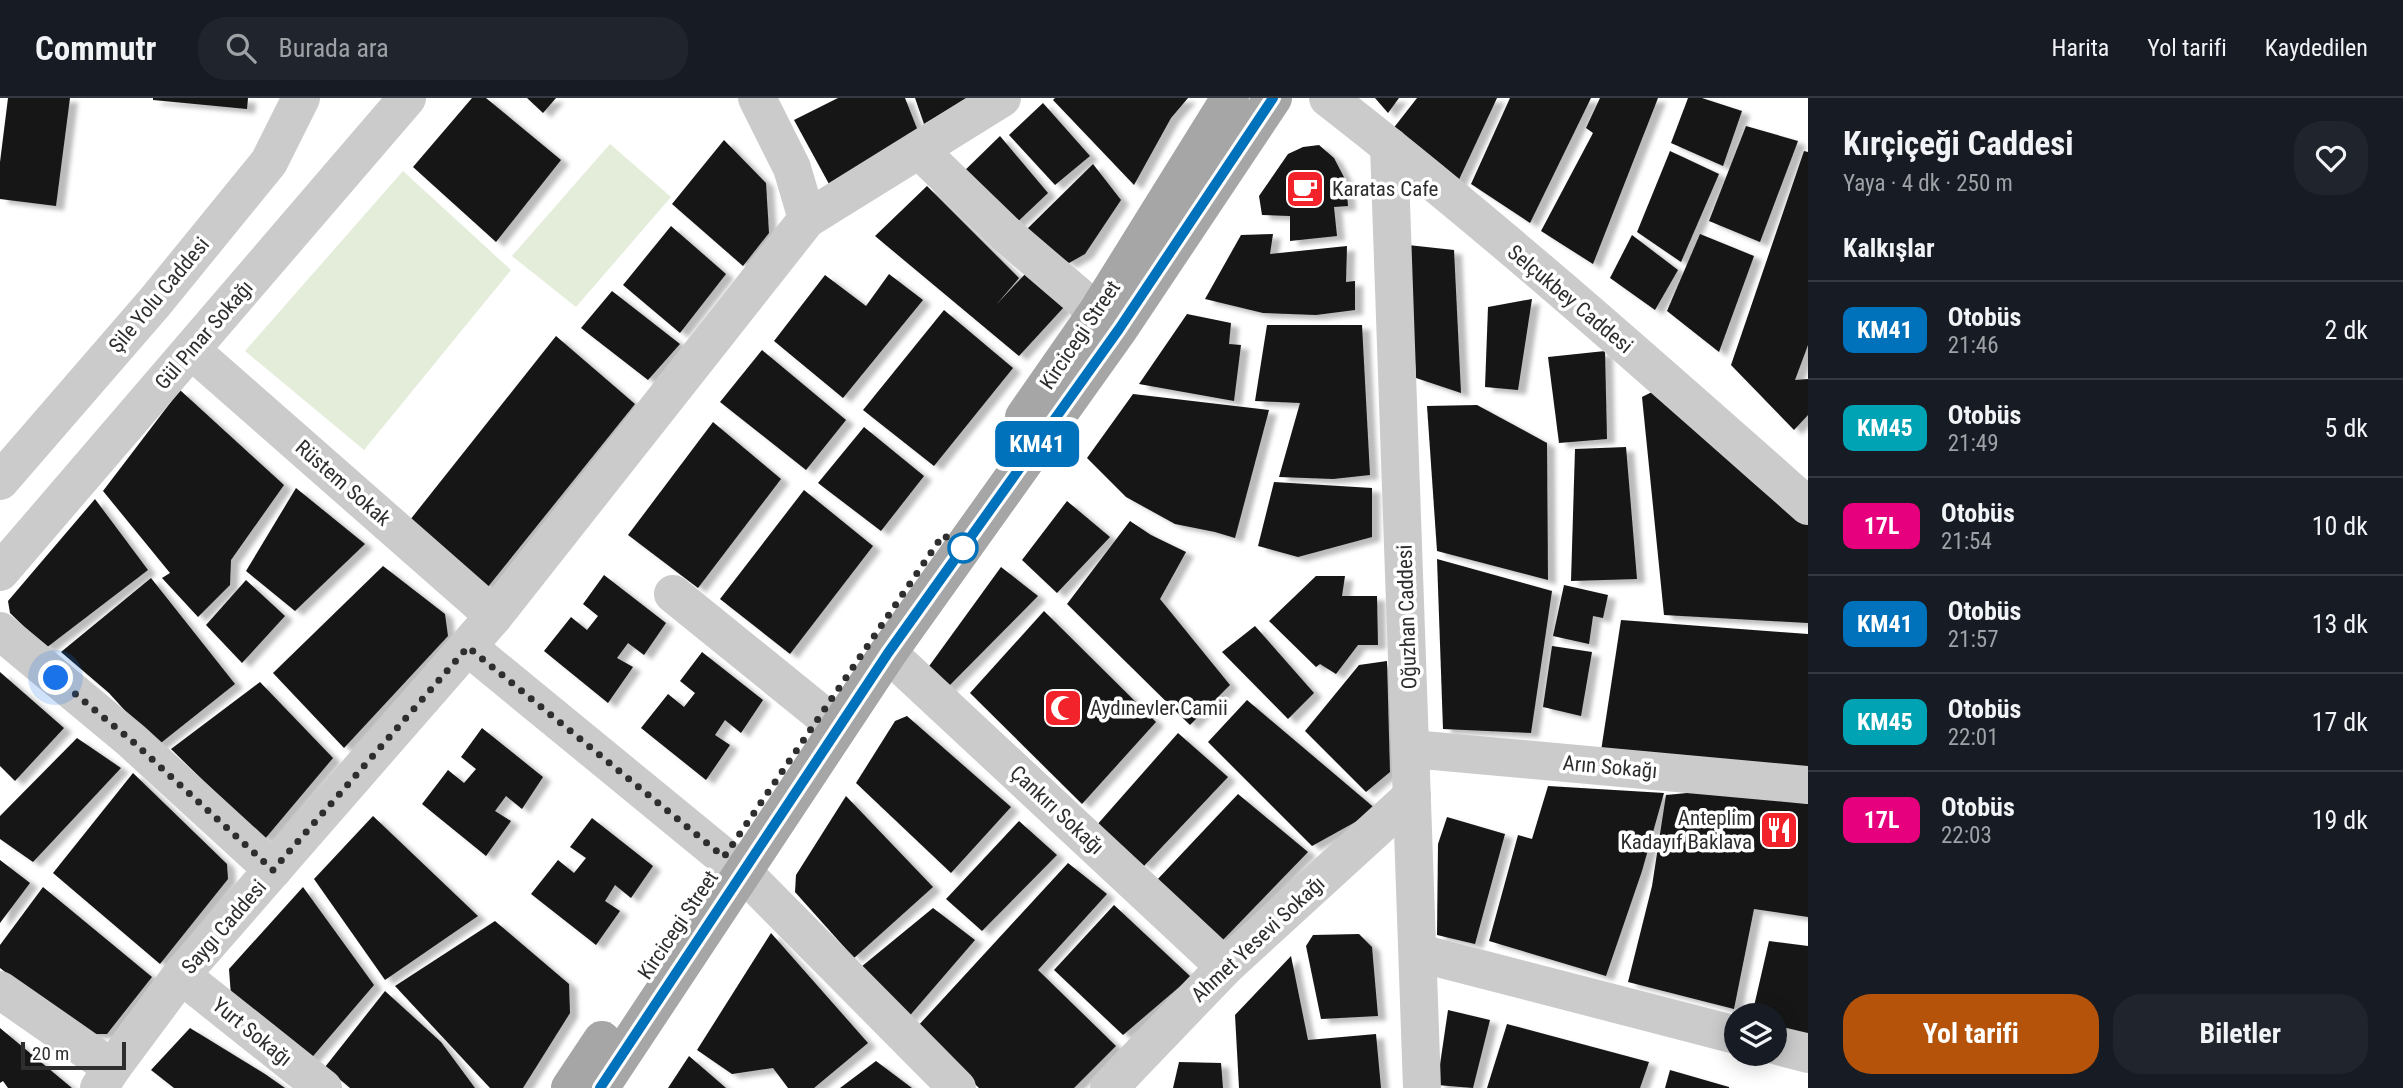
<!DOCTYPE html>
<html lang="tr">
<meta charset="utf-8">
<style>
body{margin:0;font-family:"Roboto Condensed",sans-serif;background:#20242c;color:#f1f3f6;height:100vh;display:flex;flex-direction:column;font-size:26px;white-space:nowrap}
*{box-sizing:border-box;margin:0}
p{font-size:23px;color:#9ea1a6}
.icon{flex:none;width:38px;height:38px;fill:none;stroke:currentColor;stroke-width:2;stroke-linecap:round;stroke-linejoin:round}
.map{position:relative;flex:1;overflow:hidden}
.details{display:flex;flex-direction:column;background:#171b24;width:595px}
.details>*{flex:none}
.badge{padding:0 14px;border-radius:10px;font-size:24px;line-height:46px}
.fabs{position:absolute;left:1724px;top:905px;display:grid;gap:14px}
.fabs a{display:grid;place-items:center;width:63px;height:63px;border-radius:50%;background:#171b24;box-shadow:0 4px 18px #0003;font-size:35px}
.scale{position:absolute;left:21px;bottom:18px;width:105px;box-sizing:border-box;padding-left:7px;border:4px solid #2e2e2e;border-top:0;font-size:19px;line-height:24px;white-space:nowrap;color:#2e2e2e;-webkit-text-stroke:5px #fff;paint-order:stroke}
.you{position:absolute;width:35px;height:35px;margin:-18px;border:5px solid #fff;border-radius:50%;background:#1a73e8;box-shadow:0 0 0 10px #1a73e833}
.map>.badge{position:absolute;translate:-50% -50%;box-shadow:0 0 0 4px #fff}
h2{padding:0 35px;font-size:26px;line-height:63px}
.round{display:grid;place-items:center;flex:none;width:74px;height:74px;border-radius:28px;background:#20242c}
.headline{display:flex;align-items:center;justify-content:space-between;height:119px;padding:0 35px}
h1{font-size:33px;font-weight:700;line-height:52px}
.cta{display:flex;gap:14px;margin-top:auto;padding:14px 35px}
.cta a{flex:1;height:80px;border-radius:28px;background:#b45309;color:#fff;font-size:28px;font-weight:700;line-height:80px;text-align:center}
.cta a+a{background:#20242c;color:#f1f3f6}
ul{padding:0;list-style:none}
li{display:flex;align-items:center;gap:21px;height:98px;padding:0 35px;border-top:2px solid #363941}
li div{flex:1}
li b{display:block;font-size:26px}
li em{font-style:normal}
li .badge{min-width:77px;font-weight:700;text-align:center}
header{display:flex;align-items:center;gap:42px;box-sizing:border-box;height:98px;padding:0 35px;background:#171b24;border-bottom:2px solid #363941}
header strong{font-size:33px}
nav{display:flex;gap:38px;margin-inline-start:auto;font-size:24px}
.search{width:490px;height:63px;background:#20242c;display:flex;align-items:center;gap:18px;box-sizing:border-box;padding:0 24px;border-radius:28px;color:#9ea1a6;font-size:26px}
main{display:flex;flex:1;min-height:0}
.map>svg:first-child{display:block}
.green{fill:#e3edda}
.building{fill:#151515;filter:url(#shadow)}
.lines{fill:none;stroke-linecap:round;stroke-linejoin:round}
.minor{stroke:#cbcbcb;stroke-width:38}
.major{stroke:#a6a6a6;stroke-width:38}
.line-casing{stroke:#fff;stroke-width:16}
.line{stroke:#0072bc;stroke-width:10}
.walk{stroke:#2e2e2e;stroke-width:7;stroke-dasharray:0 12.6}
.stop-dot{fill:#fff;stroke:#0072bc;stroke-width:3.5}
.labels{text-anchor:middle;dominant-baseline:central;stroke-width:7;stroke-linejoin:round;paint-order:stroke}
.poi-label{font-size:21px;fill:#2e2e2e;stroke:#fff;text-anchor:start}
.street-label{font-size:21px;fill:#2e2e2e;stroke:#fff}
</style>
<header>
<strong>Commutr</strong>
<div class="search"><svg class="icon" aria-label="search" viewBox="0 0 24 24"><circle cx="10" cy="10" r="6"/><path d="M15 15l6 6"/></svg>Burada ara</div>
<nav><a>Harita</a><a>Yol tarifi</a><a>Kaydedilen</a></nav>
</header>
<main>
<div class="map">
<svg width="1808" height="990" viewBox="0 0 1808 990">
<defs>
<filter id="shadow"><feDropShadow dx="8" dy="4.5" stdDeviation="2" flood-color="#0004"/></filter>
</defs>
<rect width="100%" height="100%" fill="#fff"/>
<!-- green -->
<g class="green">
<path d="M 610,46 L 671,99 L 576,209 L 512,158 Z"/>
<path d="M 403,73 L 511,172 L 364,352 L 245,253 Z"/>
</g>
<!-- building -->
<g class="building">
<path d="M 8,0 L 70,0 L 56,108 L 0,101 L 0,64 Z"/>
<path d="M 153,0 L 248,0 L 247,11 L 153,2 Z"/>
<path d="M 472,0 L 486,0 L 561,62 L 496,144 L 413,69 Z"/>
<path d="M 527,0 L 556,0 L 543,15 Z"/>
<path d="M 838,0 L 905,0 L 918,33 L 829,86 L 794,22 Z"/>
<path d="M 915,0 L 967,0 L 924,26 Z"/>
<path d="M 1055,0 L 1188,0 L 1171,20 L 1134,87 L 1053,2 Z"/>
<path d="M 1375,0 L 1399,0 L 1388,15 Z"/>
<path d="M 1417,0 L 1497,0 L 1456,88 L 1392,32 Z"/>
<path d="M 1510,0 L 1591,0 L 1530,125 L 1471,86 Z"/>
<path d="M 1600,0 L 1658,0 L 1593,166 L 1541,133 L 1593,35 L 1586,30 Z"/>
<path d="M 1688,0 L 1702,0 L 1742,13 L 1723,68 L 1671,45 Z"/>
<path d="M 1043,5 L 1090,58 L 1055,87 L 1009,37 Z"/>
<path d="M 1746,28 L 1798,43 L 1760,144 L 1709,123 Z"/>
<path d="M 1000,38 L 1048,95 L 1010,131 L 958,79 Z"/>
<path d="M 724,42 L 766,85 L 769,135 L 743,168 L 672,106 Z"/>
<path d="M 1319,47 L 1334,60 L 1346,83 L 1348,108 L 1334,109 L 1337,138 L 1290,143 L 1290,118 L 1262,117 L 1259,98 L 1288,56 L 1303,49 Z"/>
<path d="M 1670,53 L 1719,76 L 1681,164 L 1637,134 Z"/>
<path d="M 1804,53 L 1808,54 L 1808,247 L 1795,282 L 1808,281 L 1808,317 L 1794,332 L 1731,267 Z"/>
<path d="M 1093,66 L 1121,102 L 1085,156 L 1069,165 L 1039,146 L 1027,131 Z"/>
<path d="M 927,88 L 1019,180 L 996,207 L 1027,174 L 1064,209 L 1019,258 L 875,138 Z"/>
<path d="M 671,128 L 726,176 L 680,235 L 623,187 Z"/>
<path d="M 1273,136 L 1270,156 L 1347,148 L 1346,184 L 1355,183 L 1355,212 L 1316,217 L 1263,215 L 1205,201 L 1241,137 Z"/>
<path d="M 1700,136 L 1754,158 L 1719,254 L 1667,213 Z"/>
<path d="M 1632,137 L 1678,172 L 1655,212 L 1610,180 Z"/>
<path d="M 1408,147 L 1454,152 L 1461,295 L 1416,280 Z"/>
<path d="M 889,176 L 923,202 L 843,300 L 774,243 L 825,177 L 866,208 Z"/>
<path d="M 612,193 L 680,246 L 648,282 L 581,230 Z"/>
<path d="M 1532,201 L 1518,292 L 1485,289 L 1488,209 Z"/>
<path d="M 944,212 L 1013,270 L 934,368 L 863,312 Z"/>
<path d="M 1187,216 L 1231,225 L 1229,246 L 1241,247 L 1234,303 L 1139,286 Z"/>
<path d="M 1267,227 L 1362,227 L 1370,377 L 1333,381 L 1279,379 L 1300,305 L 1255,303 Z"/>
<path d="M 556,238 L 635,306 L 487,490 L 406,427 Z"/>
<path d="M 762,252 L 846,322 L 806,372 L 720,304 Z"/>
<path d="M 1605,253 L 1607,341 L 1559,345 L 1548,259 Z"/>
<path d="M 180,292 L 284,387 L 231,462 L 230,487 L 198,519 L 162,480 L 170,475 L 103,393 Z"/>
<path d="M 1656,292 L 1808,427 L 1808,525 L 1664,517 L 1642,299 Z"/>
<path d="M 1133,296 L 1269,312 L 1235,440 L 1215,434 L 1175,426 L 1126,399 L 1087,360 Z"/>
<path d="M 1477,307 L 1547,345 L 1548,482 L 1437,453 L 1427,308 Z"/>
<path d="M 713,324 L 781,381 L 698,490 L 628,437 Z"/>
<path d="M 864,329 L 924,378 L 881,433 L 818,385 Z"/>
<path d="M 1626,349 L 1637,481 L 1571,483 L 1575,351 Z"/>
<path d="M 1274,384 L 1372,390 L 1372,439 L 1298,459 L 1258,448 Z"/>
<path d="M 296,390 L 365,446 L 295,513 L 246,473 Z"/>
<path d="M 804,392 L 873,448 L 790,556 L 720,501 Z"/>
<path d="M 95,401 L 148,472 L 46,550 L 10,515 L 8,503 Z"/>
<path d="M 1067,403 L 1110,439 L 1057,495 L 1022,462 Z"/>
<path d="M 1130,423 L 1151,437 L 1186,454 L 1160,501 L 1230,587 L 1190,627 L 1067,506 Z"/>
<path d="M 1437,461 L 1552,493 L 1531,635 L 1443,631 Z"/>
<path d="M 383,468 L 445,516 L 448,538 L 344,650 L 273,575 Z"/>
<path d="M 1001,469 L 1038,498 L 946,591 L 927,571 Z"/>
<path d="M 604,477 L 666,525 L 644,557 L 628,545 L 617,560 L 633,569 L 608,605 L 544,553 L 571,519 L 587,532 L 598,518 L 583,506 Z"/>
<path d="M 1316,478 L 1345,478 L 1342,498 L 1377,498 L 1378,547 L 1358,547 L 1336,576 L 1320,566 L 1316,569 L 1269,523 Z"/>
<path d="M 151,480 L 235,586 L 157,648 L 109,595 L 61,554 Z"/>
<path d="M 246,482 L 285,518 L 242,565 L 206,527 Z"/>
<path d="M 1564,487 L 1608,497 L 1603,520 L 1593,518 L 1589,546 L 1553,538 Z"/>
<path d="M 1044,513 L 1156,624 L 1082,706 L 970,595 Z"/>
<path d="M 1621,522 L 1808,536 L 1808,669 L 1601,653 Z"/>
<path d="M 1255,528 L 1314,595 L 1288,621 L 1222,554 Z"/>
<path d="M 1552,548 L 1592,554 L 1581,618 L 1543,609 Z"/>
<path d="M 702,554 L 763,602 L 741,635 L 725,622 L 715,637 L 730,647 L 706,682 L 641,630 L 668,596 L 684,609 L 695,595 L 680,583 Z"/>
<path d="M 1387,563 L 1390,674 L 1366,694 L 1305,633 L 1359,567 Z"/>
<path d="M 0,574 L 64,630 L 15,683 L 0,668 Z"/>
<path d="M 260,584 L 333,660 L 264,742 L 171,651 Z"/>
<path d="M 1247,602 L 1377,712 L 1312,748 L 1208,644 Z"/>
<path d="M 907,618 L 1011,709 L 951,775 L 856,685 L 895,623 Z"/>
<path d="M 482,630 L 543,679 L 522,711 L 506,698 L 495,713 L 511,723 L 486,758 L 422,706 L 448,672 L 464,685 L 476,671 L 461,659 Z"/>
<path d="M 1178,635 L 1228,679 L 1144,768 L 1096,728 Z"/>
<path d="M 77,640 L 121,670 L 33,764 L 0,741 L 0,718 Z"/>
<path d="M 133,675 L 227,766 L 228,781 L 160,866 L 53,775 Z"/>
<path d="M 1548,688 L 1664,695 L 1642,773 L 1606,878 L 1489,843 L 1518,737 L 1532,741 Z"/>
<path d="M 1750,689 L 1808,695 L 1808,819 L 1754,811 L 1734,911 L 1628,884 L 1652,788 L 1666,697 Z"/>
<path d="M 1238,696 L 1308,754 L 1221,844 L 1156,783 Z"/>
<path d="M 846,698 L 933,789 L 854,860 L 795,794 L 796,777 Z"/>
<path d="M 373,718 L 478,818 L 385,882 L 314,781 Z"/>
<path d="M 1447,719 L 1505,736 L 1475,846 L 1437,837 L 1438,746 Z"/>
<path d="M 592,720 L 653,768 L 631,800 L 615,787 L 605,803 L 620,813 L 596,847 L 531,796 L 558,762 L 574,775 L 586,760 L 570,749 Z"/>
<path d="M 1019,723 L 1057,757 L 982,833 L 946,801 Z"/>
<path d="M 0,762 L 30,785 L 0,825 Z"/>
<path d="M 1068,765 L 1107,796 L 1038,872 L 1116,948 L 1074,990 L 979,990 L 917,929 Z"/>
<path d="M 43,789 L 152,879 L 107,936 L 85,936 L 0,870 L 0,847 Z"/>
<path d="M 303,789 L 374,887 L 308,964 L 231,898 L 229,871 Z"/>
<path d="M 1114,807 L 1191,879 L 1123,937 L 1054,872 Z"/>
<path d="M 933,810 L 975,842 L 906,922 L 861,869 Z"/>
<path d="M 495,823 L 569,886 L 570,915 L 523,990 L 490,990 L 395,888 Z"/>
<path d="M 771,835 L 868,945 L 814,990 L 788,990 L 773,970 L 732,976 L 697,952 Z"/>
<path d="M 1359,836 L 1372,849 L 1378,918 L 1321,921 L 1306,848 L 1313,837 Z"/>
<path d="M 1769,843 L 1808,848 L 1808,935 L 1774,927 L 1774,917 L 1752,917 Z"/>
<path d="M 1291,858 L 1308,942 L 1376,936 L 1381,990 L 1239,990 L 1235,917 Z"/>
<path d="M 385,893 L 441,944 L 475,990 L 350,990 L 325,969 Z"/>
<path d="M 1448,912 L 1490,922 L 1473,990 L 1437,987 Z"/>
<path d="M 1507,926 L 1649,964 L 1640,990 L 1487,990 Z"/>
<path d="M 0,930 L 72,990 L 8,990 L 3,983 L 0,985 Z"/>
<path d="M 190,930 L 265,976 L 285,990 L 174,990 L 151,972 Z"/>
<path d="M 689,958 L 726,990 L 668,990 Z"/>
<path d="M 876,963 L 912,990 L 840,990 Z"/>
<path d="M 1179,964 L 1221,965 L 1223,990 L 1173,990 Z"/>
<path d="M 1670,972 L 1729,989 L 1729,990 L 1665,990 Z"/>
</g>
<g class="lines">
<!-- minor -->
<g class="minor">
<path d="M 757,0 L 792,70 L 807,121"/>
<path d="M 1328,0 C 1494,129 1651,269 1808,408"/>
<path d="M 1389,48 L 1422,990"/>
<path d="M 919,52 L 1008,138 L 1097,214"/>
<path d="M 191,252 L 494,518"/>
<path d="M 0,383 L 155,204 L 269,64 L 301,0"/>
<path d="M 0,474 L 407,0"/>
<path d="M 673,496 L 820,615"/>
<path d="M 0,533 L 131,642 L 273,772"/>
<path d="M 468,549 L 724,759"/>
<path d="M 888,555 L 1225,869"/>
<path d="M 1412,651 L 1808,687"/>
<path d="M 742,773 L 957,990"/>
<path d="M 1419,855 L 1736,937"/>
<path d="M 181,877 L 323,990"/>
<path d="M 0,892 L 112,970"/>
<path d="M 1774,947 L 1808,956"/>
<path d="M 99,990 L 112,970 L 181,877 L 494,518 L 807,121 L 1002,0"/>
<path d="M 1109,990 L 1225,869 L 1412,698"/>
</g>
<!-- major -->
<g class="major">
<path d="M 1024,319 L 1097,214 L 1230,0"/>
<path d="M 570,990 L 602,942"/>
<path d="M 600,990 L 888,555 L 1119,231 L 1273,0"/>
</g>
</g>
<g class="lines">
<defs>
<path id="line" d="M 600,990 L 888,555 L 1119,231 L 1273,0"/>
</defs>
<!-- line casing -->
<use href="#line" class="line-casing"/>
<!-- line -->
<use href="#line" class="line"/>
<!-- walk -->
<path class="walk" d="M 56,580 L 131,642 L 273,772 L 468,549 L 724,759 L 943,437 L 963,450"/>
</g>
<!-- icons -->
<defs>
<symbol id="cafe-square" viewBox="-11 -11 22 22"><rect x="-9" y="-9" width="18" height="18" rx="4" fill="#f2232b" stroke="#fff"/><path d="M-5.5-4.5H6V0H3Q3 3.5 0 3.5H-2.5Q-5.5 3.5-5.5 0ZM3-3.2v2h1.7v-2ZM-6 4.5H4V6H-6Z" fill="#fff"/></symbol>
<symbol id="mosque-square" viewBox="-11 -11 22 22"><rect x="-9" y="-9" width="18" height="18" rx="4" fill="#f2232b" stroke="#fff"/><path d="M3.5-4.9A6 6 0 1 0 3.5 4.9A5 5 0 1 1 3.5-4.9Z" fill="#fff"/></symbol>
<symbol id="restaurant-square" viewBox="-11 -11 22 22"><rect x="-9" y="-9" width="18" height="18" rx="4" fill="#f2232b" stroke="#fff"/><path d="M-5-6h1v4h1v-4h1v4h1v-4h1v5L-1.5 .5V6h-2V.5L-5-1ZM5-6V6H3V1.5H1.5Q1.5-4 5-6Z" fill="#fff"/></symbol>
</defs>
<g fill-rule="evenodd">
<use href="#cafe-square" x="1283" y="69" width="44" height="44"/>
<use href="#mosque-square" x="1041" y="588" width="44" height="44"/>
<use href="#restaurant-square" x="1757" y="710" width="44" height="44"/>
</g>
<!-- markers -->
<circle class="stop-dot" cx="963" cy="450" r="14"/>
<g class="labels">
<!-- poi labels -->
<g class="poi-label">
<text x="1332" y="91">Karatas Cafe</text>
<text x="1090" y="610">Aydınevler Camii</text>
<text x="1752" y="720" text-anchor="end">Anteplim<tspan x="1752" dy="24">Kadayıf Baklava</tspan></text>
</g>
<!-- street labels -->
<g class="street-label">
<text transform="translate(159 197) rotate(-50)">Şile Yolu Caddesi</text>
<text transform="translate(1570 201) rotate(40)">Selçukbey Caddesi</text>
<text transform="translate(204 237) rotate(-49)">Gül Pınar Sokağı</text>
<text transform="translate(1080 237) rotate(-56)">Kircicegi Street</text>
<text transform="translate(343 385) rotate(41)">Rüstem Sokak</text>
<text transform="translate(1407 519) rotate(-92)">Oğuzhan Caddesi</text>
<text transform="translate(1610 669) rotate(5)">Arın Sokağı</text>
<text transform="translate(1057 712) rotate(43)">Çankırı Sokağı</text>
<text transform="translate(678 827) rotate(-56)">Kircicegi Street</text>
<text transform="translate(224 829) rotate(-49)">Saygı Caddesi</text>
<text transform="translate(1258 841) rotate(-43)">Ahmet Yesevi Sokağı</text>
<text transform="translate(252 934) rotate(39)">Yurt Sokağı</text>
</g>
</g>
</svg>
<div class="fabs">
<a><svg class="icon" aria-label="layers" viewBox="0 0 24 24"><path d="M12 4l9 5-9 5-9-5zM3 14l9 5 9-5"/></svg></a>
</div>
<div class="scale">20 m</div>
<div class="you" style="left:56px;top:580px"></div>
<b class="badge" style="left:1037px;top:346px;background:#0072bc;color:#fff">KM41</b>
</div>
<section class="details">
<div class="headline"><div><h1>Kırçiçeği Caddesi</h1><p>Yaya · 4 dk · 250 m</p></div><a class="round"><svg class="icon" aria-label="heart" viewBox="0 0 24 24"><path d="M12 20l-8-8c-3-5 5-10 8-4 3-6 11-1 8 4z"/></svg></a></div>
<h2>Kalkışlar</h2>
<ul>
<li><span class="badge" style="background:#0072bc;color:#fff">KM41</span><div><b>Otobüs</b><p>21:46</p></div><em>2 dk</em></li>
<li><span class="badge" style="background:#00a3b4;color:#fff">KM45</span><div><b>Otobüs</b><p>21:49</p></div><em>5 dk</em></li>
<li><span class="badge" style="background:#e6007e;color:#fff">17L</span><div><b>Otobüs</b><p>21:54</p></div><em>10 dk</em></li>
<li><span class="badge" style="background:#0072bc;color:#fff">KM41</span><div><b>Otobüs</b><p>21:57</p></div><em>13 dk</em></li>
<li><span class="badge" style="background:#00a3b4;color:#fff">KM45</span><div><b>Otobüs</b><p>22:01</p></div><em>17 dk</em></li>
<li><span class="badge" style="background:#e6007e;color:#fff">17L</span><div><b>Otobüs</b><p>22:03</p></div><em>19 dk</em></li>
</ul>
<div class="cta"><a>Yol tarifi</a><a>Biletler</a></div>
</section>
</main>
